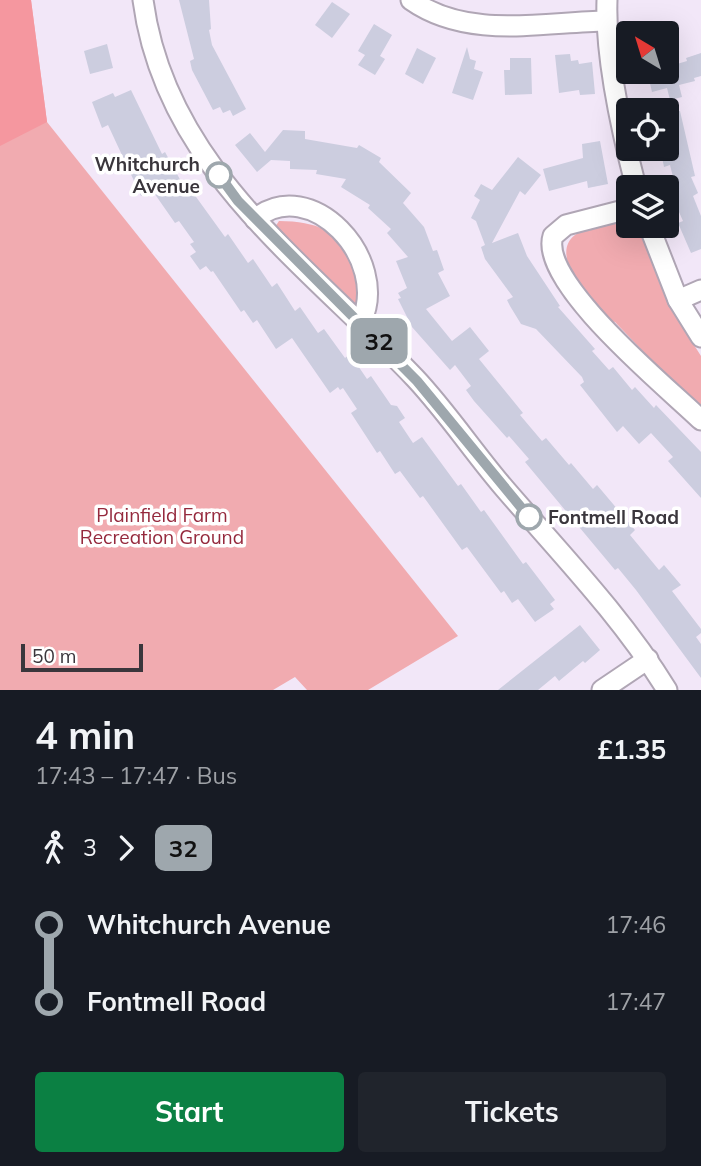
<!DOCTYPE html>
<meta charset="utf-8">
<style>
body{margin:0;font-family:Mulish,sans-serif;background:#20242c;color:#f1f3f6;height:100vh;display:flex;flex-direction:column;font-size:26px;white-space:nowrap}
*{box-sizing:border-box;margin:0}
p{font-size:23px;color:#9ea1a6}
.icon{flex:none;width:38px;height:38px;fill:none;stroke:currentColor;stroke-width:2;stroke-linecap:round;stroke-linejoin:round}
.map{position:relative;height:690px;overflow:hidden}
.drawer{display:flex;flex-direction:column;background:#171b24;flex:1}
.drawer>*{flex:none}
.badge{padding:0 14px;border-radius:10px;font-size:24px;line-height:46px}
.needle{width:46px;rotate:322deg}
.fabs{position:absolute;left:616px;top:21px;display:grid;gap:14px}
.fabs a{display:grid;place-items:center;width:63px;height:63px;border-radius:7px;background:#171b24;box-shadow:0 7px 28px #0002;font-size:35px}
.scale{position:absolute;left:21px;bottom:18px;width:122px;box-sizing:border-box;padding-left:7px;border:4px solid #3a363c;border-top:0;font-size:19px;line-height:24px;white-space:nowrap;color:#3a363c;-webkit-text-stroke:5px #fff;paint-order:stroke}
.map>.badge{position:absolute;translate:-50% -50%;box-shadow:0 0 0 4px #fff}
.legs{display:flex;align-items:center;gap:10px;height:77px;padding:0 35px;font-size:23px}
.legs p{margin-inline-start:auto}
.head{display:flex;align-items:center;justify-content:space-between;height:119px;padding:0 35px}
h1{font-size:38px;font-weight:700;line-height:52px}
.action{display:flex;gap:14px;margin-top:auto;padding:14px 35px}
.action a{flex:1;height:80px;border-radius:7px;background:#0b8043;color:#fff;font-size:28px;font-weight:700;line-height:80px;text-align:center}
.action a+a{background:#20242c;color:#f1f3f6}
ul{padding:0 35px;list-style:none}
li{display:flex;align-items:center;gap:24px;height:77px;font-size:26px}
li i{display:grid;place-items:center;width:10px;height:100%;margin:0 9px;background:currentColor}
li i::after{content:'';width:18px;height:18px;margin:-9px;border:5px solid;border-radius:50%;background:#171b24}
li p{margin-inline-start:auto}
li:first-child i{background:linear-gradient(#0000 50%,currentColor 0)}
li:last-child i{background:linear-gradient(currentColor 50%,#0000 0)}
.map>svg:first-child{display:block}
.green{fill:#f1abb0}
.forest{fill:#f5979f}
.building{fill:#cccddf}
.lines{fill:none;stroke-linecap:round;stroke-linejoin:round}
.street-casing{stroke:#b0a6b5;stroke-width:23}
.street{stroke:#fff;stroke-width:19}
.line-1-casing{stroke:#fff;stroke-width:16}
.line-1{stroke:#9ea7ad;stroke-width:10}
.stop-1-dot{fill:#fff;stroke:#9ea7ad;stroke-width:3.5}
.labels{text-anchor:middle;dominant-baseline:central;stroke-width:7;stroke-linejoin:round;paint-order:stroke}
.stop-label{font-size:19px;font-weight:bold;fill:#3a363c;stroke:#fff;text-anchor:end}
.park-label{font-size:19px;fill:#95293d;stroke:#fff}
</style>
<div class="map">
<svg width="701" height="690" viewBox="0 0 701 690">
<rect width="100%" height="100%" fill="#f2e7f8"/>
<!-- green -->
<g class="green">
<path d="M 0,0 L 31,0 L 47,122 L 458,636 L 368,690 L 307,690 L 295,677 L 273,690 L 0,690 Z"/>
<path d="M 279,221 C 338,221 356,248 360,304 L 355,306 L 275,227 Z"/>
<path d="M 617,222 L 635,228 L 641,235 L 673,312 L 701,356 L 701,412 L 615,322 L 605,320 C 591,303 548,255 575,235 C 585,227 604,226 617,222 Z"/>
</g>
<!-- forest -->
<path class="forest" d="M 0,0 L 31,0 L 47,122 L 0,146 Z"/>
<!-- building -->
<g class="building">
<path d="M 179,0 L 209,0 L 211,29 L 209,30 L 212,45 L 246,109 L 233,116 L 230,110 L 223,113 L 220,107 L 213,110 L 192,70 L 190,61 L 194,59 Z"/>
<path d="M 332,2 L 350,14 L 332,38 L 315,25 Z"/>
<path d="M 374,24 L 392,35 L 380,56 L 385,59 L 375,75 L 358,65 L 365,55 L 358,51 Z"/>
<path d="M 107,44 L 113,68 L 90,74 L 84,51 Z"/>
<path d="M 467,47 L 470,59 L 476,61 L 474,69 L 483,72 L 473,100 L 452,93 Z"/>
<path d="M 417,48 L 436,58 L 423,84 L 405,74 Z"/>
<path d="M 701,53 L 701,76 L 694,78 L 695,81 L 679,85 L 682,97 L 670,100 L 667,88 L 652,92 L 648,75 L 667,72 L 667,67 L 687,61 L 686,58 Z"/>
<path d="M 570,54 L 571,61 L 578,60 L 579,64 L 592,62 L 595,94 L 580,95 L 579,90 L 559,93 L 555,55 Z"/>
<path d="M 510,58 L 531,58 L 532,94 L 505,95 L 504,70 L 510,70 Z"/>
<path d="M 131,90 L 162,154 L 165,152 L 183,185 L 186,183 L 225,237 L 228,234 L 248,263 L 253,259 L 272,287 L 277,283 L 295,311 L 300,307 L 318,333 L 324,329 L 345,358 L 350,354 L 367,379 L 371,376 L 391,405 L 397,406 L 405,418 L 399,422 L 413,443 L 422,437 L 458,486 L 461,484 L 481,512 L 484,510 L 523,564 L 526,562 L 555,600 L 550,604 L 554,609 L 535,622 L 518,599 L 512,603 L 504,591 L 501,593 L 467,547 L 462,550 L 423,496 L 420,498 L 400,471 L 395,474 L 380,451 L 377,453 L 351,413 L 357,409 L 343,388 L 340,390 L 338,387 L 330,393 L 292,338 L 276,349 L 257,320 L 253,323 L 244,310 L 241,312 L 213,271 L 211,272 L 206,266 L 200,270 L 190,256 L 196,252 L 190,244 L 194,242 L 179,221 L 175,223 L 152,190 L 141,196 L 108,125 L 102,128 L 92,102 L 113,93 L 115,97 Z"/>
<path d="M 680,111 L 695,176 L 691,177 L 698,193 L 693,196 L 701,216 L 701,249 L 691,253 L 678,223 L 683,221 L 675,203 L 679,201 L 670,165 L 664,167 L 661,152 L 667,151 L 667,114 Z"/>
<path d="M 283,130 L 305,131 L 305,139 L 357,148 L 359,145 L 381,158 L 379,162 L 411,193 L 403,203 L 424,227 L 433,251 L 437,250 L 444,270 L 438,273 L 450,296 L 426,309 L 452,341 L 470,327 L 489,351 L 479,359 L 523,413 L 520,415 L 542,441 L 546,438 L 569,465 L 571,463 L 593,489 L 597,485 L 635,530 L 630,535 L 659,570 L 664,565 L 681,585 L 672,591 L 701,629 L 701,633 L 696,637 L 701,644 L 701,678 L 636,590 L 618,568 L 615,570 L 525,462 L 529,459 L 509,436 L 507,438 L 474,401 L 466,390 L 471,386 L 455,365 L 450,370 L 412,327 L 398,299 L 401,298 L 398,293 L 407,288 L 396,261 L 408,257 L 387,233 L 391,229 L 368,208 L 370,205 L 341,187 L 346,179 L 316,174 L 317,170 L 290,169 L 290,161 L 271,160 L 257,172 L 235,145 L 250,133 L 265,152 Z"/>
<path d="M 600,141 L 608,184 L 588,188 L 587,181 L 549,191 L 543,169 L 583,158 L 582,144 Z"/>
<path d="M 518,157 L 541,175 L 525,195 L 520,191 L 492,243 L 518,233 L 527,256 L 560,306 L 558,307 L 595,349 L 592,351 L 609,370 L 613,367 L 632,390 L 635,387 L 654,408 L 656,405 L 701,452 L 701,498 L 668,461 L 673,457 L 651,433 L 639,444 L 623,426 L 617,432 L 580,385 L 584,382 L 582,377 L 536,329 L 521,324 L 510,306 L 507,300 L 513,297 L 485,259 L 481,247 L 485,245 L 476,221 L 471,218 L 480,200 L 474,196 L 481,184 L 492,190 Z"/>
<path d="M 580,625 L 600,650 L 585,663 L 583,661 L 559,681 L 555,676 L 538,690 L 498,690 Z"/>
</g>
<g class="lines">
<defs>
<g id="street">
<path d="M 143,0 C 165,168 306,263 415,378 C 447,412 474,453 505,489 C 561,554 622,617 667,690"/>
<path d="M 411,0 C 468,40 542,22 606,21"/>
<path d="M 607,0 C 605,55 622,133 636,187"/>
<path d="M 628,209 L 566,225 L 553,236 C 538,282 668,388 701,420"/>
<path d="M 255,219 C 310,173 391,259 361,322"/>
<path d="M 649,226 L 678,300 L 701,337"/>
<path d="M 678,300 L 701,290"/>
<path d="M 602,690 L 648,659"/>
</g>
</defs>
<!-- street casing -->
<use href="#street" class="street-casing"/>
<!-- street -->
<use href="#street" class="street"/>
</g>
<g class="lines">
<defs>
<path id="line-1" d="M 219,175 L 238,201 L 417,381 L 529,517"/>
</defs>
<!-- line-1 casing -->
<use href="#line-1" class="line-1-casing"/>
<!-- line-1 -->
<use href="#line-1" class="line-1"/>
</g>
<!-- markers -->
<g class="stop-1-dot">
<circle cx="219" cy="175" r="12"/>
<circle cx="529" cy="517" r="12"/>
</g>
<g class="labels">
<!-- stop labels -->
<g class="stop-label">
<text x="200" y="164">Whitchurch<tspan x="200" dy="22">Avenue</tspan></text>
<text x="548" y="517" text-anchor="start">Fontmell Road</text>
</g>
<!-- park labels -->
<g class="park-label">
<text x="162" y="515">Plainfield Farm<tspan x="162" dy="22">Recreation Ground</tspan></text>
</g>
</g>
</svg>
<div class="fabs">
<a><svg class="needle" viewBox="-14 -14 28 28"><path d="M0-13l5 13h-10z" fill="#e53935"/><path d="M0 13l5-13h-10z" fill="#9ea1a6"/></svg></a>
<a><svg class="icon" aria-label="locate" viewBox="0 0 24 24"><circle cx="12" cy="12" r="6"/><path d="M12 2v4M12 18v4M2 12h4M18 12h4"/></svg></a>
<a><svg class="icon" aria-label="layers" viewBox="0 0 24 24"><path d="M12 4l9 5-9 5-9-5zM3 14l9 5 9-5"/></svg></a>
</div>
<div class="scale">50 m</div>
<b class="badge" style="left:379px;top:341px;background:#9ea7ad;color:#111">32</b>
</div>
<section class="drawer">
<div class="head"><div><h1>4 min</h1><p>17:43 – 17:47 · Bus</p></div><b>£1.35</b></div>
<div class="legs"><svg class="icon" aria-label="walk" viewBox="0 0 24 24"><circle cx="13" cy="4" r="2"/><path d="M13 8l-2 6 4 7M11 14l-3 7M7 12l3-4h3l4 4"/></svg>3<svg class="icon" aria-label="forward" viewBox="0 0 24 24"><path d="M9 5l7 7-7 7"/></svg><b class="badge" style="background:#9ea7ad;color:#111">32</b></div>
<ul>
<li><i style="color:#9ea7ad"></i><b>Whitchurch Avenue</b><p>17:46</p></li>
<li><i style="color:#9ea7ad"></i><b>Fontmell Road</b><p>17:47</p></li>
</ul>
<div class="action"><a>Start</a><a>Tickets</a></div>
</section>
